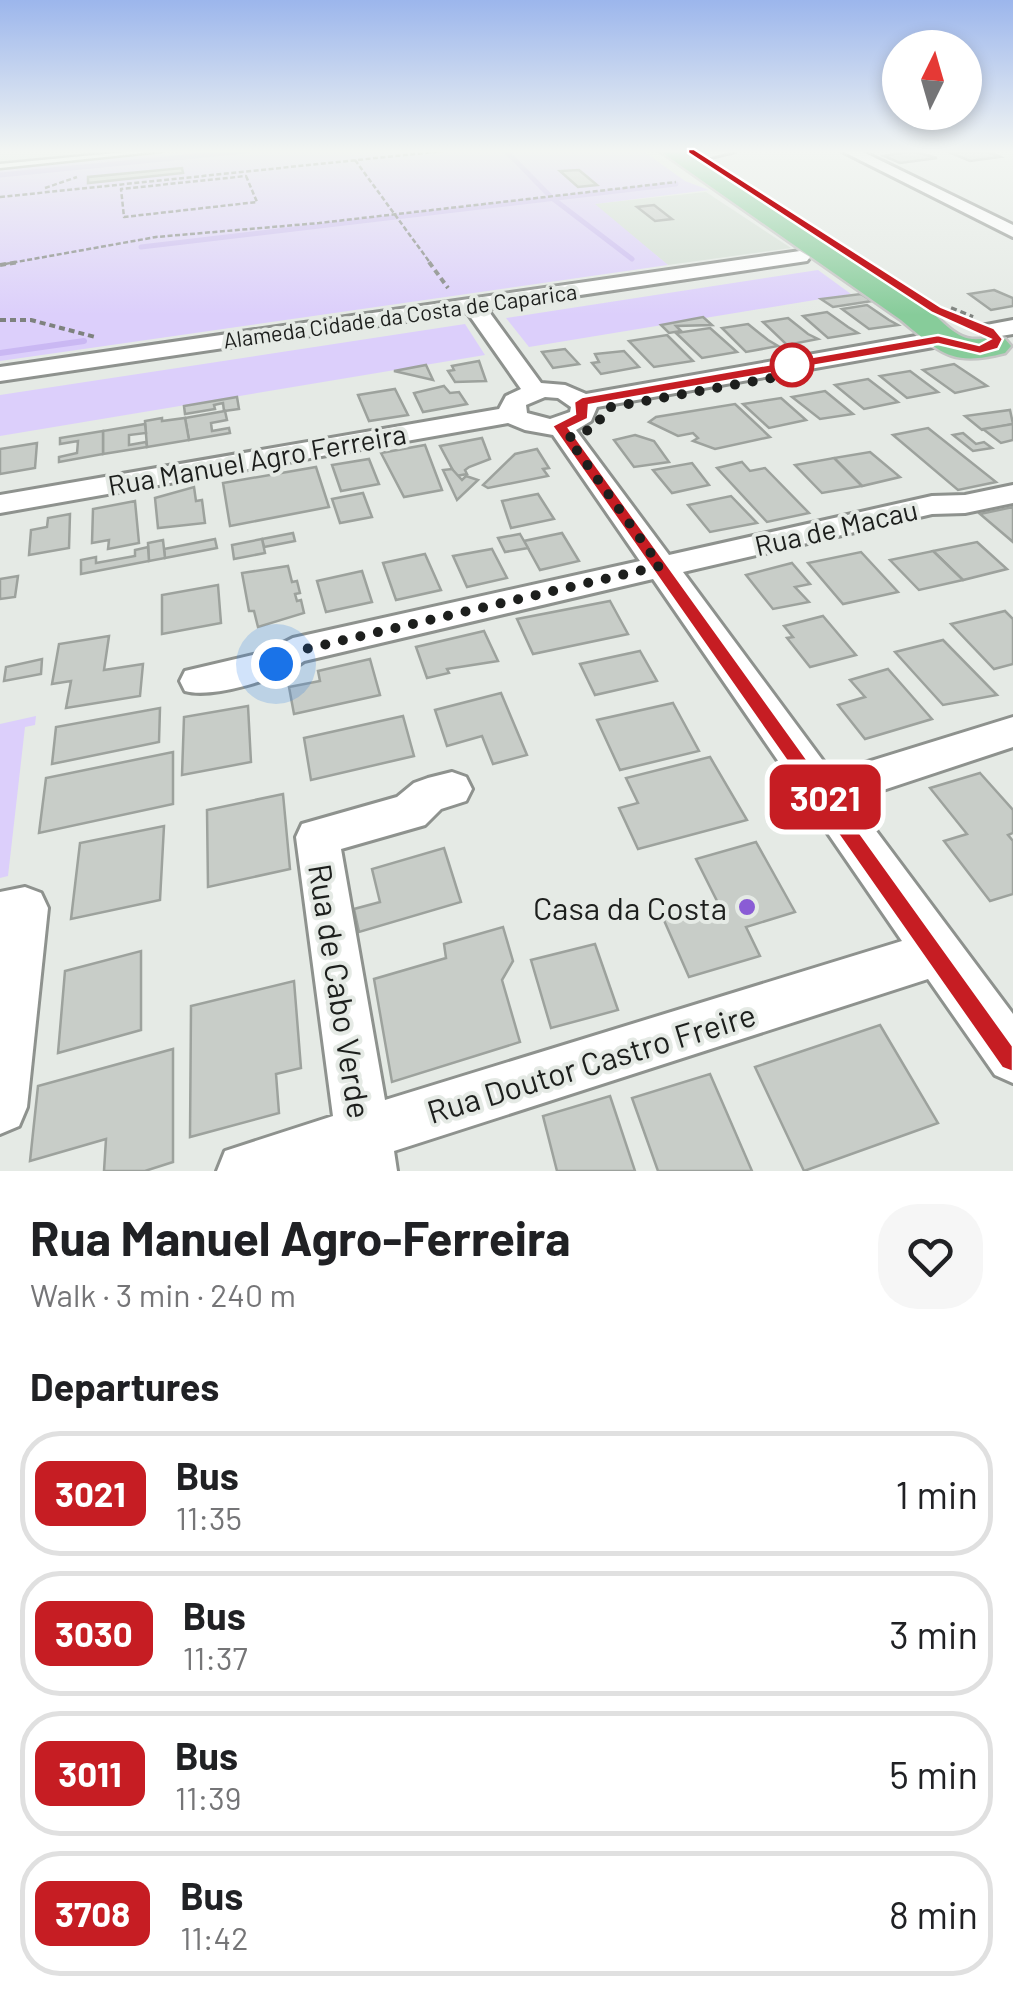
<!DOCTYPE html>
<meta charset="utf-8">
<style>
body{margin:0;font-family:Barlow,sans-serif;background:#f6f6f6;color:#202124;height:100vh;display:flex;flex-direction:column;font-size:38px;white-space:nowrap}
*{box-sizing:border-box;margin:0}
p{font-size:32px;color:#757577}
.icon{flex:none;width:55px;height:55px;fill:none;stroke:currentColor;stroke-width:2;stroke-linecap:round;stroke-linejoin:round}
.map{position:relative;height:1171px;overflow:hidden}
.sheet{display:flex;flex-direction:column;background:#fff;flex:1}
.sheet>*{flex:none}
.badge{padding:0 20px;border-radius:15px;font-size:35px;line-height:65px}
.needle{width:65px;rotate:5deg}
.tools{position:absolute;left:882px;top:30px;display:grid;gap:20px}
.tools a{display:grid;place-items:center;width:100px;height:100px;border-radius:50%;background:#fff;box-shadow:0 5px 15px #0003;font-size:50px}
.you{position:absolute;width:50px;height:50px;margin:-25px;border:8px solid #fff;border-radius:50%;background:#1a73e8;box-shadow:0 0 0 15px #1a73e833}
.map>.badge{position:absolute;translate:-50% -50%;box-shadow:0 0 0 5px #fff}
h2{padding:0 30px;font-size:38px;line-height:90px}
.round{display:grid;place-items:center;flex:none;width:105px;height:105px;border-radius:40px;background:#f6f6f6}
.head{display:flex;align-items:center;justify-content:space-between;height:170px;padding:0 30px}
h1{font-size:48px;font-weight:700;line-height:75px}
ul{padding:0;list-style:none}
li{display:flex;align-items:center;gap:30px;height:125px;margin:0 20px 15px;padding:0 10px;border:5px solid #e0e0e0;border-radius:40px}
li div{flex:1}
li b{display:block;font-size:38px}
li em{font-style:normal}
li .badge{min-width:110px;font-weight:700;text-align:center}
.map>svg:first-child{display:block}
.built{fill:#d4dfd5}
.green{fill:#dccffb}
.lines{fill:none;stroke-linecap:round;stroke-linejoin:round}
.stream-far1{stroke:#cab8f3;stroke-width:5}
.stream{stroke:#cab8f3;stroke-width:6}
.building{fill:#c8cdc8;stroke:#9da29d;stroke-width:2.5}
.lane-casing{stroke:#8e928e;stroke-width:5}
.street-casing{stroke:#8e928e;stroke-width:6}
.primary-casing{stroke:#c4c5c4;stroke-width:5}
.path-far1{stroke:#7e827e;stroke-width:2.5;stroke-dasharray:5 2.5;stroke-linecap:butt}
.path{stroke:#7e827e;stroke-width:4;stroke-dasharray:6 4;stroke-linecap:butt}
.lane{fill:#fff;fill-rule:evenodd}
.street{fill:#fff;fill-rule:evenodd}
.primary{fill:#87cc9a;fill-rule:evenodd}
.line{fill:#c61d23;stroke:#fff;stroke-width:2.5}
.walk{stroke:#1d1f1d;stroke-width:10;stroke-dasharray:0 18}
.stop-dot{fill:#fff;stroke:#c61d23;stroke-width:5}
.poi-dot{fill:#8a5cd5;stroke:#e5eae5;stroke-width:4}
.labels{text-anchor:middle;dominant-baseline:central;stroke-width:8;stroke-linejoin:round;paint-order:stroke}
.far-street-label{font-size:22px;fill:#1d1f1d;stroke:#e5eae5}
.street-label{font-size:28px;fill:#1d1f1d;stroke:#e5eae5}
.near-poi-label{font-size:32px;fill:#1d1f1d;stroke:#e5eae5;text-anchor:end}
.near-street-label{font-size:32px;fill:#1d1f1d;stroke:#e5eae5}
</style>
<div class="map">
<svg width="1013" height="1171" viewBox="0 0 1013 1171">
<rect width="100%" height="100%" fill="#e5eae5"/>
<!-- built -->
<path class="built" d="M 706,192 L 791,248 L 668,265 L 593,204 Z"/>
<!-- green -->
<g class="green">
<path d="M 192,151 L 643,151 L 685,181 L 709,190 L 595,204 L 668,265 L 0,361 L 0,169 Z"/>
<path d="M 818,270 L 851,294 L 529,347 L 506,318 Z"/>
<path d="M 465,324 L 485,355 L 0,436 L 0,395 Z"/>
<path d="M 36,716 L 35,725 L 25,727 L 8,876 L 0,878 L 0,724 Z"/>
</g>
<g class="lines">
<!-- stream-far1 -->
<g class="stream-far1">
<path d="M 506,151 L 552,198 L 632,259"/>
<path d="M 0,175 L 246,151"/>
<path d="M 141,247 L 676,184"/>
</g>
<!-- stream -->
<path class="stream" d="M 0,353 L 84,341"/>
</g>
<!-- building -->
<g class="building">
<path d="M 912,151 L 937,158 L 900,163 L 884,156 Z"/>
<path d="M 964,151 L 985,151 L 1000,157 L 970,161 L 951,153 Z"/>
<path d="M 182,168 L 183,173 L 88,183 L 88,177 Z"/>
<path d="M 579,170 L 597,185 L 578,187 L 560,171 Z"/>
<path d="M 654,205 L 672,219 L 655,221 L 637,207 Z"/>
<path d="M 994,290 L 1013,298 L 1013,306 L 991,310 L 969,294 Z"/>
<path d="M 861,294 L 872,301 L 833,307 L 821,299 Z"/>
<path d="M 867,305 L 889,320 L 898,325 L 869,329 L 842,309 Z"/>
<path d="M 827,312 L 848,327 L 858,333 L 828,338 L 803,316 Z"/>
<path d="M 703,317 L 712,325 L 676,326 L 681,331 L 669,333 L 661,325 Z"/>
<path d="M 788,318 L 808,334 L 818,339 L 787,345 L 763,322 Z"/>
<path d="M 748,324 L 768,340 L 778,346 L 746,352 L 722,328 Z"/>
<path d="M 710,328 L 737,352 L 702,358 L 676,333 Z"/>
<path d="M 667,335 L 693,361 L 654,367 L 629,341 Z"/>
<path d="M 565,349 L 579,364 L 553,368 L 542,352 Z"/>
<path d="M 624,351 L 639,367 L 601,374 L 592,363 L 599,362 L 595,354 Z"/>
<path d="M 479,361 L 486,381 L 455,382 L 448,371 L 454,370 L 452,366 Z"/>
<path d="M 954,364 L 987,386 L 955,393 L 923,370 Z"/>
<path d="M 426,365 L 433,380 L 394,371 Z"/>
<path d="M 910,371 L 938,392 L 907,398 L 880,376 Z"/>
<path d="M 868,379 L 898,402 L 864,409 L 835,385 Z"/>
<path d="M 444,386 L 450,393 L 459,392 L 467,404 L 423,412 L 414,393 Z"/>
<path d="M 395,389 L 408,415 L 369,421 L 358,395 Z"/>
<path d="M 825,391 L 853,414 L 820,419 L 792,397 Z"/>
<path d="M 237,397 L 239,409 L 224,411 L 223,403 L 214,405 L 215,409 L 185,414 L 184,406 Z"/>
<path d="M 781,398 L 806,420 L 769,428 L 743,404 Z"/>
<path d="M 735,404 L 770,437 L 715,449 L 693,441 L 698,438 L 693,433 L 678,436 L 649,422 L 656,417 Z"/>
<path d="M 1010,410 L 1013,424 L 982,430 L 965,416 Z"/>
<path d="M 225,411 L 227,420 L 211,423 L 212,431 L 229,428 L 230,433 L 189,440 L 185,418 Z"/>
<path d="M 162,418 L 162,421 L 185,418 L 189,440 L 147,447 L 145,421 Z"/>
<path d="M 145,424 L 146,433 L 129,435 L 129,445 L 146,442 L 147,447 L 103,454 L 103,431 Z"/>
<path d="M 1013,424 L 1013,440 L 1001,443 L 983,429 Z"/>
<path d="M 928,428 L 996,482 L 958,490 L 893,435 Z"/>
<path d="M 103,431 L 103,454 L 59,462 L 59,457 L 77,453 L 78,441 L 60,444 L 60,438 Z"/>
<path d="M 963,433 L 976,444 L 984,442 L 992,448 L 973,451 L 953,435 Z"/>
<path d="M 635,435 L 654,441 L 669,462 L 634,467 L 614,440 Z"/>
<path d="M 482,438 L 490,459 L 469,467 L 465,470 L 467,474 L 456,476 L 440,446 Z"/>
<path d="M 37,443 L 35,468 L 0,474 L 0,449 Z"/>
<path d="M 425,445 L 442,490 L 404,497 L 381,453 Z"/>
<path d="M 537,449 L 549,468 L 543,469 L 548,476 L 488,488 L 483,485 L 515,454 Z"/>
<path d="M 870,452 L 900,477 L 862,486 L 834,458 Z"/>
<path d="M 834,458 L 862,486 L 822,493 L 795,465 Z"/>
<path d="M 369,459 L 379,484 L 341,491 L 332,465 Z"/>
<path d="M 742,462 L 750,471 L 765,468 L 809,513 L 767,522 L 717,468 Z"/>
<path d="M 692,463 L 709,485 L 672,493 L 653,470 Z"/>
<path d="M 316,467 L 329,507 L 230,526 L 223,483 Z"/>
<path d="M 452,469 L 462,480 L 466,476 L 478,480 L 457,500 L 443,470 Z"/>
<path d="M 194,487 L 196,501 L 202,500 L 205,523 L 158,528 L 155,498 Z"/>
<path d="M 363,493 L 372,517 L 340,523 L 332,499 Z"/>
<path d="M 538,494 L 554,519 L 511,528 L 502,501 Z"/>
<path d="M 731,496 L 757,523 L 710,532 L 688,505 Z"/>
<path d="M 135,501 L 139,543 L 108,549 L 109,540 L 92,543 L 93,509 Z"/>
<path d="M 1013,507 L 1013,542 L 980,514 Z"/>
<path d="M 70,514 L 69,548 L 29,555 L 31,530 L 47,527 L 48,518 Z"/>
<path d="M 293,533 L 295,541 L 264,547 L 262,539 Z"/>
<path d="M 562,533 L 579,561 L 540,570 L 524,541 Z"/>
<path d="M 520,534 L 528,548 L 505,552 L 498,538 Z"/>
<path d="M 215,539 L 217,548 L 165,558 L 164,549 Z"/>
<path d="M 262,539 L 265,553 L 234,559 L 232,545 Z"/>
<path d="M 163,540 L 165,558 L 149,561 L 148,543 Z"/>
<path d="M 977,542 L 1007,569 L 963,580 L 933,551 Z"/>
<path d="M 148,547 L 149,561 L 81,574 L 81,560 L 96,557 L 96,563 L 135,556 L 135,550 Z"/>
<path d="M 492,549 L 507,578 L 467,587 L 453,556 Z"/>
<path d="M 933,551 L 963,580 L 919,590 L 890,560 Z"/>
<path d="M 861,552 L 898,592 L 843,604 L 808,563 Z"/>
<path d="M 425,554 L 441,590 L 396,600 L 383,563 Z"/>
<path d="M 792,563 L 810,584 L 795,587 L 809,602 L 773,609 L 746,575 Z"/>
<path d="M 288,566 L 292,582 L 297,581 L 300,593 L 295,594 L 297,601 L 301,600 L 304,613 L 258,627 L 254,611 L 249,611 L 242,573 Z"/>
<path d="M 362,571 L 372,602 L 326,612 L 317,581 Z"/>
<path d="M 18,576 L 15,597 L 0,599 L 0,579 Z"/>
<path d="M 218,585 L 221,623 L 162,634 L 162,595 Z"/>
<path d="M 610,601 L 628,634 L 533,654 L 517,619 Z"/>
<path d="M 1005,611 L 1013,619 L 1013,664 L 994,669 L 951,624 Z"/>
<path d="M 823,616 L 856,655 L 810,667 L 787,638 L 793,637 L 784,626 Z"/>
<path d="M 484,631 L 498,661 L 447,669 L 449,673 L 427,678 L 416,647 Z"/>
<path d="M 109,636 L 104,670 L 143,664 L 140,696 L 66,708 L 71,681 L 52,684 L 59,644 Z"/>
<path d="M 943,640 L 997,695 L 943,705 L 895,652 Z"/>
<path d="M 640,651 L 657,681 L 595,695 L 580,664 Z"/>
<path d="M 42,659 L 41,674 L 4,681 L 6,667 Z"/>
<path d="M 370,659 L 380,695 L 294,714 L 289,687 L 320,681 L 318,671 Z"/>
<path d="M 888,669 L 932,719 L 865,739 L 838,705 L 865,697 L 850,680 Z"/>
<path d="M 501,693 L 527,755 L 493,764 L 482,736 L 447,746 L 435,710 Z"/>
<path d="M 673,703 L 699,751 L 620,770 L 597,720 Z"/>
<path d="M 248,706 L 251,762 L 182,775 L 184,717 Z"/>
<path d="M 160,708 L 159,742 L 52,764 L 56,727 Z"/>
<path d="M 403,716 L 414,756 L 311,780 L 304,738 Z"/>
<path d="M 173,752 L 173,804 L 39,833 L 46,778 Z"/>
<path d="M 710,757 L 747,820 L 638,849 L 619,808 L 638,803 L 626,778 Z"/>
<path d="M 980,773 L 1013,810 L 1013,833 L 1008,835 L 1013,841 L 1013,894 L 990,901 L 944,841 L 967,834 L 930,788 Z"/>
<path d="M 283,794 L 290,869 L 208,887 L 207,810 Z"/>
<path d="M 164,826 L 160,900 L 71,919 L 80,843 Z"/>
<path d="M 756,842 L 795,912 L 746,927 L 760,956 L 689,977 L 663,918 L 718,903 L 696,859 Z"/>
<path d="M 444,848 L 461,902 L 359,932 L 354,909 L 380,902 L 372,869 Z"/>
<path d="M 503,927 L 513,961 L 502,980 L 520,1042 L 392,1082 L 374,979 L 446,958 L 444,944 Z"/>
<path d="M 595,944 L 618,1010 L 551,1028 L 531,960 Z"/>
<path d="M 141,951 L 141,1030 L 58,1053 L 65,971 Z"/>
<path d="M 294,981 L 301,1068 L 276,1074 L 279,1113 L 190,1137 L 191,1006 Z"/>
<path d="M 880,1025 L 938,1123 L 804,1171 L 755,1067 Z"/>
<path d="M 173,1049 L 173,1162 L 145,1171 L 104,1171 L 106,1139 L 30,1161 L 38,1086 Z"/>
<path d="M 710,1074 L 752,1171 L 658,1171 L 632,1098 Z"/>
<path d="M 610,1096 L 635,1171 L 557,1171 L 543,1116 Z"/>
</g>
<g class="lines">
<defs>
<path id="lane" d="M 136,151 L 161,151 L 0,168 L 0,164 Z"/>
<g id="street">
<path d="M 696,151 L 735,151 L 698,160 L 690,155 Z"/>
<path d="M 842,151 L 861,151 L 1013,225 L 1013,237 Z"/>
<path d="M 800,251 L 810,257 L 807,261 L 487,309 L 541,383 L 565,385 L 586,394 L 939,332 L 950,339 L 939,346 L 597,407 L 591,421 L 576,430 L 669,555 L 932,496 L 965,495 L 1013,485 L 1013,503 L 965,513 L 932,514 L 683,572 L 832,773 L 1013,717 L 1013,747 L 853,800 L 1013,1014 L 1013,1083 L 995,1075 L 928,979 L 394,1151 L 397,1171 L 217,1171 L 225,1151 L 333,1116 L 296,837 L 302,824 L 397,797 L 414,783 L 428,778 L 452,772 L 466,777 L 472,789 L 466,801 L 441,809 L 425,825 L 341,849 L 385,1100 L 902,941 L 653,579 L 304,661 C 281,678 212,699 185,691 L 180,681 L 185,671 L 266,652 L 293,638 L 640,561 L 553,435 L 525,430 L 508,423 L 0,513 L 0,495 L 499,409 L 506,396 L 521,389 L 467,312 L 0,381 L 0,367 ZM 545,397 L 558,398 L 571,407 L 570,412 L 550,419 L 527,413 L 526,405 Z"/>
<path d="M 1013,320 L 1013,334 L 989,338 L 978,331 L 981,326 Z"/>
<path d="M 25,887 L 41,893 L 48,908 L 27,1107 L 19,1126 L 0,1134 L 0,892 Z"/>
</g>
<path id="primary" d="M 660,151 L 687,151 L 925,306 C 938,317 955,338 972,339 C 985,340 993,335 1005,339 L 1011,346 L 1005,353 C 951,367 941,353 901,320 Z"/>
</defs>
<!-- lane casing -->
<use href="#lane" class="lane-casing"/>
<!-- street casing -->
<use href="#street" class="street-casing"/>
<!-- primary casing -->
<use href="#primary" class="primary-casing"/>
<!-- path-far1 -->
<g class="path-far1">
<path d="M 355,160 L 431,264"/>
<path d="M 246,176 L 257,202 L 124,217 L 121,189 Z"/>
<path d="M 45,188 L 77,177"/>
<path d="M 0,197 L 444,151"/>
<path d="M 5,264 L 156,237 L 319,223 L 676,182"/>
</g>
<!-- path -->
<g class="path">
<path d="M 429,262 L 448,288"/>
<path d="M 0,265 L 19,262"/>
<path d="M 951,308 L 973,317"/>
<path d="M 0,320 L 31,320 L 95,337"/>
</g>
<!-- lane -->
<use href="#lane" class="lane"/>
<!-- street -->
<use href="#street" class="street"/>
<!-- primary -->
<use href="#primary" class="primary"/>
</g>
<!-- sky -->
<linearGradient id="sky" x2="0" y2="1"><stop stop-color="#9cb6ec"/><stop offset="0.48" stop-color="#f3f6f3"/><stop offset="1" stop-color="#f3f6f3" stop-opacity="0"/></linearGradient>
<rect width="1013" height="315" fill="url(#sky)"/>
<!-- line -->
<path class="line" d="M 688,149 L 694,149 L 941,307 L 994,328 L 1003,339 L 998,349 L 980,354 L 938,344 L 589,405 L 588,419 L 569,428 L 1013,1046 L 1013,1072 L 1002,1068 L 552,426 L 575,414 L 574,402 L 582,397 L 938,335 L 979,345 L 990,339 L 932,313 L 688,153 Z"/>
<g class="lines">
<!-- walk -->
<path class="walk" d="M 276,664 L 293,652 L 660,566 L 568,438 L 596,427 L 606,408 L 799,373 L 792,365"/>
</g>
<!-- markers -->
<circle class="stop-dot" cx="792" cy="365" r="20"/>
<circle class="poi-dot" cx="747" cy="907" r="10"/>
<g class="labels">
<!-- far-street labels -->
<g class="far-street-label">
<text transform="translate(400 315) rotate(-8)">Alameda Cidade da Costa de Caparica</text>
</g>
<!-- street labels -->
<g class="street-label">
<text transform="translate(257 459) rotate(-10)">Rua Manuel Agro Ferreira</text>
<text transform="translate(836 527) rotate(-13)">Rua de Macau</text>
</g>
<!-- near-poi labels -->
<g class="near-poi-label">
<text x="727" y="907">Casa da Costa</text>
</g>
<!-- near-street labels -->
<g class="near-street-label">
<text transform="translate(341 991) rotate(81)">Rua de Cabo Verde</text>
<text transform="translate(591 1062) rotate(-17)">Rua Doutor Castro Freire</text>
</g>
</g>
</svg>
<div class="tools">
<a><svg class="needle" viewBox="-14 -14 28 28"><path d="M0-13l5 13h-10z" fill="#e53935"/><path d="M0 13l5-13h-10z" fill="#757577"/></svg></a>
</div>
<div class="you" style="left:276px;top:664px"></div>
<b class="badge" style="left:825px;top:797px;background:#c61d23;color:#fff">3021</b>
</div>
<section class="sheet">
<div class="head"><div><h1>Rua Manuel Agro-Ferreira</h1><p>Walk · 3 min · 240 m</p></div><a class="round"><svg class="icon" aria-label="heart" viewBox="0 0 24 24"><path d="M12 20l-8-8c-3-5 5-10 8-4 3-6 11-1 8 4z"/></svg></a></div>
<h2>Departures</h2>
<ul>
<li><span class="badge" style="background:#c61d23;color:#fff">3021</span><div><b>Bus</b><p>11:35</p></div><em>1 min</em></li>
<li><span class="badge" style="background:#c61d23;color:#fff">3030</span><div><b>Bus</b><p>11:37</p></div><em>3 min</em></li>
<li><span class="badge" style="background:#c61d23;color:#fff">3011</span><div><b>Bus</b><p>11:39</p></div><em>5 min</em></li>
<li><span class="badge" style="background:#c61d23;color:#fff">3708</span><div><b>Bus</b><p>11:42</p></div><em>8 min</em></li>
</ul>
</section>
